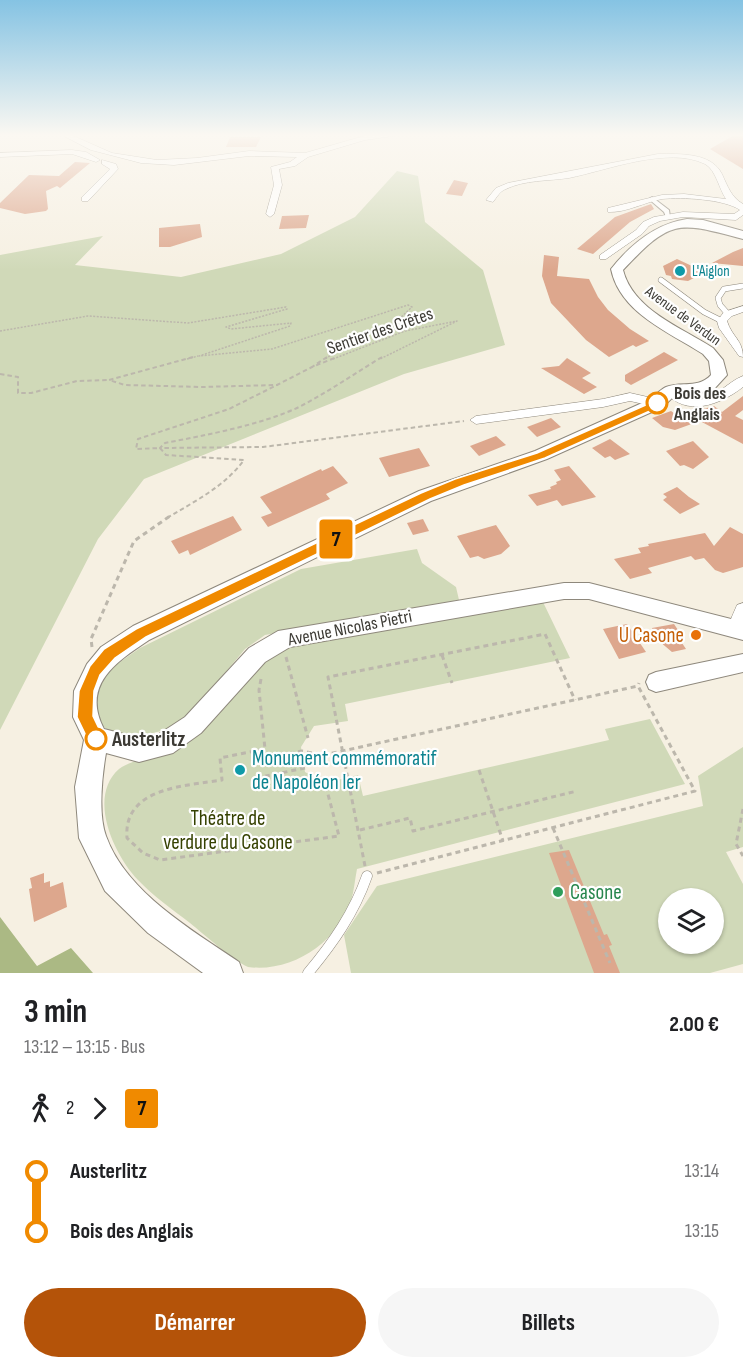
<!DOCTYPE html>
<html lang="fr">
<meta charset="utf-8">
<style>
body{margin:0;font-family:"Sofia Sans Condensed",sans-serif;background:#f6f6f6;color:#202124;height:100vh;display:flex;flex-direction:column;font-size:22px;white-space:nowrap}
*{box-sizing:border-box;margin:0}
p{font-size:20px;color:#757577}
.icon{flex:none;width:33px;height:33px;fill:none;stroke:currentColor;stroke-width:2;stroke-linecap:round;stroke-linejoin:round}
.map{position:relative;height:973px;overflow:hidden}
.panel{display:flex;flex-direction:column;background:#fff;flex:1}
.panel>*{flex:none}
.badge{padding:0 12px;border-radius:4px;font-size:21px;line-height:39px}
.buttons{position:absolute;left:658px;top:888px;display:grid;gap:12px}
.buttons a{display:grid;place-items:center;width:66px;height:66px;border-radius:50%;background:#fff;box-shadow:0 2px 4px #0004;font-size:30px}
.map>.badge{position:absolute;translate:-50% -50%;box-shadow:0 0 0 3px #fff}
.legs{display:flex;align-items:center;gap:9px;height:66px;padding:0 24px;font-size:20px}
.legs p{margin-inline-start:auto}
.head{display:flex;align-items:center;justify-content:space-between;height:102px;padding:0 24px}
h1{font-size:33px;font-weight:700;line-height:45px}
.action{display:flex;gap:12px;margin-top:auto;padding:12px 24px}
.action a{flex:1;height:69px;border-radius:36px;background:#b45309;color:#fff;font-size:24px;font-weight:700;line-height:69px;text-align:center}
.action a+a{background:#f6f6f6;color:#202124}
ul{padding:0 24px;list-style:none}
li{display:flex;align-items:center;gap:21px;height:60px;font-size:22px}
li i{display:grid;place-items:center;width:9px;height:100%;margin:0 8px;background:currentColor}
li i::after{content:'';width:15px;height:15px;margin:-8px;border:4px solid;border-radius:50%;background:#fff}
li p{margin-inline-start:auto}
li:first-child i{background:linear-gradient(#0000 50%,currentColor 0)}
li:last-child i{background:linear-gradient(currentColor 50%,#0000 0)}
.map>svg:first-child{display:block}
.green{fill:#d0d9b8;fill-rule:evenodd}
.forest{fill:#abb984}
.building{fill:#dda78d}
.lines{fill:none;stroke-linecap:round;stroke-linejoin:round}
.service-far1-casing{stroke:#8e887c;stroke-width:6}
.service-casing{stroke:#8e887c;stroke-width:11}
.pedestrian-casing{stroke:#8e887c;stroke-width:2}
.minor-casing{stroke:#8e887c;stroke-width:1}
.tertiary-casing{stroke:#8e887c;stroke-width:2}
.secondary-casing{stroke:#8e887c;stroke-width:2}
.path-far2{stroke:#bcb7ac;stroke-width:1.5;stroke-dasharray:2 1.5;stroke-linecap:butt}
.path-far1{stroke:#bcb7ac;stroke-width:2;stroke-dasharray:4.5 3;stroke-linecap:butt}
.path{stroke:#bcb7ac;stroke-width:3;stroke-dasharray:5 4;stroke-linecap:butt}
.service-far1{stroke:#fff;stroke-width:5}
.service{stroke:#fff;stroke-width:10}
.pedestrian{fill:#fff;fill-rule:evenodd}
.minor{fill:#fff;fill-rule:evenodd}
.tertiary{fill:#fff;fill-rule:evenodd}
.secondary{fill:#fff;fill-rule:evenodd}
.line-1{fill:#f08a00;stroke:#fff;stroke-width:1.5}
.culture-dot{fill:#0f9aa8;stroke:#fefefe;stroke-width:2}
.stop-1-dot{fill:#fff;stroke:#f08a00;stroke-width:3}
.food-dot{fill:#e8710a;stroke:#fefefe;stroke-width:2}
.leisure-dot{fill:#2e9e5b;stroke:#fefefe;stroke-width:2}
.labels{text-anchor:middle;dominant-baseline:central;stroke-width:4.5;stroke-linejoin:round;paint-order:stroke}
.far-culture-label{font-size:15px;fill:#0d838f;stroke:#fefefe;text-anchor:start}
.far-street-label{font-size:15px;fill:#3c3a34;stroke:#fefefe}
.street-label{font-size:18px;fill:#3c3a34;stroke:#fefefe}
.stop-label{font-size:18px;font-weight:bold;fill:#3c3a34;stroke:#fefefe;text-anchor:start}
.near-food-label{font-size:21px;fill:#c56008;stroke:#fefefe;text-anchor:end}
.near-stop-label{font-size:21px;font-weight:bold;fill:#3c3a34;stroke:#fefefe;text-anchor:start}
.near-culture-label{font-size:21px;fill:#0d838f;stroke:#fefefe;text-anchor:start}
.near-park-label{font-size:21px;fill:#354101;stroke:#fefefe}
.near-leisure-label{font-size:21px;fill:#27864d;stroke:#fefefe;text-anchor:start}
</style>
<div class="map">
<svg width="743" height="973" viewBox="0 0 743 973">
<rect width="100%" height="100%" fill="#f6f0e2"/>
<!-- green -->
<g class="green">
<path d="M 397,171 L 418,176 L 425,222 L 483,270 L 505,345 L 404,374 L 144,479 L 98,539 L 0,730 L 0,255 L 103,236 L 75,265 L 181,277 L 281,254 L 355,217 Z"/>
<path d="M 417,549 L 422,563 L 456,587 L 459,600 L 265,635 L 245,649 L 189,716 L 169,729 L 133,738 L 116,735 L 105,728 L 98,719 L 96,694 L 101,681 L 110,669 L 140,648 L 301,569 Z"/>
<path d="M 542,600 L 570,658 L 345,704 L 348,721 L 314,726 L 301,747 L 305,772 L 325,783 L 358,775 L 363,796 L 609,740 L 605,729 L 650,719 L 685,784 L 357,869 C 355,879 354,891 351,901 C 338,941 293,973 248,967 C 232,960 205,935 190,923 C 172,909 153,896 138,880 C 114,855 87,797 119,769 C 123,766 130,763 135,761 L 281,648 Z"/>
<path d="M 743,747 L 743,847 L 726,852 L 743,884 L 743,964 L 710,973 L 351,973 L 344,935 L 377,886 L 703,806 L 698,776 ZM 669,898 L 714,898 L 714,944 L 669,944 Z"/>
</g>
<!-- forest -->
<path class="forest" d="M 0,917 L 37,966 L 71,948 L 93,973 L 0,973 Z"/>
<!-- building -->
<g class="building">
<path d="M 736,134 L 743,134 L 743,169 L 710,149 Z"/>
<path d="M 230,137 L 261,137 L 256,147 L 226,147 Z"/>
<path d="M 75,162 L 90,163 L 60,188 L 57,186 L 46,191 L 48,209 L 46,211 L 25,214 L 0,208 L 0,203 L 29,175 L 59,176 Z"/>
<path d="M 454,180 L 468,183 L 462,196 L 446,194 Z"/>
<path d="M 651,204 L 654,209 L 630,222 L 593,254 L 577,249 L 615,217 Z"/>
<path d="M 309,215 L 306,228 L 279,229 L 282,216 Z"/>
<path d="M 200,224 L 202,237 L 170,247 L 159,247 L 159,228 Z"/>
<path d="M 743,248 L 743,266 L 712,263 L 733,252 Z"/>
<path d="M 544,255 L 559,257 L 557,276 L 589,279 L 598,297 L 608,310 L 630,329 L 649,341 L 636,347 L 633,345 L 609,357 L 586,340 L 551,303 L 542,276 Z"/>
<path d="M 677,259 L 692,266 L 714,268 L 688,281 L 672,279 L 671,276 L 666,275 L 663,266 Z"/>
<path d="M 664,352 L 678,360 L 631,385 L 625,381 L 625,375 Z"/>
<path d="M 567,358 L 591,373 L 582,378 L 597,387 L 584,394 L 541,368 L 559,366 Z"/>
<path d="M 743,396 L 743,410 L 735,416 L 743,420 L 743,444 L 700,421 L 675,430 L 663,427 L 652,418 L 671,411 L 678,416 L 714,406 L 722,412 Z"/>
<path d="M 551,418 L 561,427 L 537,437 L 527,427 Z"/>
<path d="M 496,436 L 506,445 L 479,456 L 470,446 Z"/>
<path d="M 610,439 L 630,454 L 615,460 L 610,456 L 605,458 L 592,448 Z"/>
<path d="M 693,441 L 709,457 L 693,469 L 684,465 L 680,466 L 666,451 Z"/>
<path d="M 419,448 L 430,466 L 389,477 L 379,458 Z"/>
<path d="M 333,466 L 348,483 L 326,494 L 330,499 L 268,527 L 261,517 L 272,513 L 260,497 L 321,469 L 322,471 Z"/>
<path d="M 569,466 L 596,497 L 562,506 L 557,500 L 537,506 L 528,495 L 551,489 L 550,487 L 557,484 L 556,482 L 561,480 L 554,470 Z"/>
<path d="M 677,487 L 689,497 L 700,504 L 680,514 L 663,500 L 667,497 L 663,494 Z"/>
<path d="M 233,516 L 242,530 L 190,555 L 188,550 L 179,554 L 171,541 Z"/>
<path d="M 423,519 L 429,531 L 413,535 L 407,523 Z"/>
<path d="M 496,525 L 510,546 L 501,554 L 484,559 L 478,556 L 470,558 L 457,536 Z"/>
<path d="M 730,527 L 743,534 L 743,567 L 723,573 L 715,570 L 704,558 L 695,560 L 691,556 L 648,568 L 652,573 L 630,579 L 614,559 L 641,553 L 638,548 L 649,546 L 648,544 L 705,533 L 714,546 Z"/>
<path d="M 627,624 L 646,652 L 619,659 L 603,629 Z"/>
<path d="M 674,624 L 684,639 L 680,640 L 686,649 L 672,652 L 647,631 L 653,630 L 652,628 Z"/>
<path d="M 569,850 L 604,935 L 607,934 L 612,945 L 609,946 L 620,973 L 594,973 L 549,853 Z"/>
<path d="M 44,873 L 44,883 L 50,881 L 50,887 L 63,882 L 67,907 L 34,922 L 29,889 L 32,888 L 30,878 Z"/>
</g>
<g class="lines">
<defs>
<g id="service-far1">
<path d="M 661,280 L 704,312 L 722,321"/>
<path d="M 728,314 L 720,305 L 718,298 L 724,289 L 743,286"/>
</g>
<path id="service" d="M 308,973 C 333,943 354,913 367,876"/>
<path id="pedestrian" d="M 652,197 L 669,210 L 670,217 L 666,217 L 664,212 L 650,200 L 649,199 Z"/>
<g id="minor">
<path d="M 60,134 L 69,134 L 112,153 L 157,160 L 197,158 L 249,151 L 305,153 L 364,136 L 407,134 L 365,140 L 308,157 L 295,166 L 279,169 L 282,185 L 274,214 L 270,217 L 266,214 L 274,185 L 271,167 L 290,162 L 297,157 L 249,156 L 174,165 L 141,163 L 91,150 Z"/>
<path d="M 72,150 L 86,152 L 100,160 L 96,162 L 72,154 L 0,157 L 0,153 Z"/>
<path d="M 658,154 C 680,154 711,152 722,174 C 728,187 731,197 743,204 L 743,215 L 736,220 L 683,217 L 660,221 L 649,226 L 642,234 L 606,259 L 600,259 L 600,255 L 636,230 L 643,222 L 654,217 L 683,212 L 734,214 L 740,210 C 724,199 682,197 662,199 C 645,202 626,213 608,212 L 608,208 L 662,195 L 684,194 L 726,199 C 719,189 716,170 705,164 C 668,146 608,170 569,178 C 549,181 524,180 506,189 C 500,191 497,197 493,202 L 486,200 L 496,188 L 508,183 Z"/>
<path d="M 102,160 L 116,164 L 118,169 L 88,201 L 82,201 L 82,197 L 110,169 L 102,164 Z"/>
<path d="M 743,306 L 743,312 L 732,316 L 727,321 C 732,337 743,340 743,357 L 739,356 L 719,328 L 717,321 L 724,312 Z"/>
<path d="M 743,376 L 743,387 C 720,405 686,418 664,391 L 670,387 C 678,390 683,397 691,399 C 712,404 726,382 743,376 Z"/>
<path d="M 630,393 L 661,400 L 663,403 L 657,407 L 630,401 L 603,407 L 476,424 L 470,420 L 476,416 L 603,399 Z"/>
<path d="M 743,603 L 743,628 L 741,633 L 735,635 L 729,633 L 727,628 L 737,605 Z"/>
</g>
<path id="tertiary" d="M 743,654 L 743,672 L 656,692 L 649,689 L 646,682 L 649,675 L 656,672 Z"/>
<path id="secondary" d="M 687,219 L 703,220 L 743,231 L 743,239 C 678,222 672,218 623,270 C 633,310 681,327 713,348 L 723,360 L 727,375 L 715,388 L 697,394 L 674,396 L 663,407 L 547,459 L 431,501 L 149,640 C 116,662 81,685 104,729 L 139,738 L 159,734 L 185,717 L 249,648 L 278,631 L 564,583 L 589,583 L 743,622 L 743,640 L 589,599 L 564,599 L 290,647 L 265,662 L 201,733 L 173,753 L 139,762 L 106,753 C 102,776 98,814 106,836 C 126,892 192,930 239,962 L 243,973 L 203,973 L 148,933 L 105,891 L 79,838 L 75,787 L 84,740 L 73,717 L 74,691 L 87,664 L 101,647 L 133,626 L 419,491 L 535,451 L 651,399 C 656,395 661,389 666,387 C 682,381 698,389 711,375 L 709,361 L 703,354 C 669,332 620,313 611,269 C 631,244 655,224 687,219 Z"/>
</defs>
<!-- service-far1 casing -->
<use href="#service-far1" class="service-far1-casing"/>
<!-- service casing -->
<use href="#service" class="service-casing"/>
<!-- pedestrian casing -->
<use href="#pedestrian" class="pedestrian-casing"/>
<!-- minor casing -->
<use href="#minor" class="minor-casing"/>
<!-- tertiary casing -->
<use href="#tertiary" class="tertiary-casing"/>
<!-- secondary casing -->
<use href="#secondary" class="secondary-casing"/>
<!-- path-far2 -->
<g class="path-far2">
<path d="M 0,331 L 88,316 L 188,323 L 286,307 L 287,309 L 226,327 L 231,329 L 291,323 L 290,326 L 199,356 L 272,349 L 408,305 L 412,307 L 396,322 L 360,337 L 325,359"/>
<path d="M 187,359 L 198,356"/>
<path d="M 333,359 L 405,331 L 457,321 L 380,359"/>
</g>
<!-- path-far1 -->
<g class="path-far1">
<path d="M 193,357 L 109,380 L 125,385 L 202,387 L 277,385 L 312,367"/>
<path d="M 327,357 L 312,367 L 337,357"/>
<path d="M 382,357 C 354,374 328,392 299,407 C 261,425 206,435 165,443 L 160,448 L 263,447 L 464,421"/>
<path d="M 0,374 L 18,377 L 18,393 L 31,393 L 77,381 L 109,380"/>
<path d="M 167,518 C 195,501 224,487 244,460 L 166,455 L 160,448 L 136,449 L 138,439 L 229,409 L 277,385"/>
</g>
<!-- path -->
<g class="path">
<path d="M 92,647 L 91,639 L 134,541 L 170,516"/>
<path d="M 442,655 L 452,683"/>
<path d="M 286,657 L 308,738"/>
<path d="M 261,679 L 259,690 L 265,749 L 220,758 L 222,780 C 186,786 123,787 127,838 L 143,853 L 160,860 L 339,836 L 325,783"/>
<path d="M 254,761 L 302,751 L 322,755"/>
<path d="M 479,770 L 503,841"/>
<path d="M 256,778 L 305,768 L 324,755 L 638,686"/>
<path d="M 743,809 L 736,844 L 743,856"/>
<path d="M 553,828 L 610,963"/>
<path d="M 360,830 L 410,818 L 413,831 L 577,791"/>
<path d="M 365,866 L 328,677 L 545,634 L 575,700"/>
<path d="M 377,873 L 695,791 L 638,686 L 639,683"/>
</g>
<!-- service-far1 -->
<use href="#service-far1" class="service-far1"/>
<!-- service -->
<use href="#service" class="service"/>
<!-- pedestrian -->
<use href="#pedestrian" class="pedestrian"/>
<!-- minor -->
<use href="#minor" class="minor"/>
<!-- tertiary -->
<use href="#tertiary" class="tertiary"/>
<!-- secondary -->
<use href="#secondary" class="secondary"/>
</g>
<!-- sky -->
<linearGradient id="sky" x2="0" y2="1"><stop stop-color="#85c3e3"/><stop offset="0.5" stop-color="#fbf8f2"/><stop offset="1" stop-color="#fbf8f2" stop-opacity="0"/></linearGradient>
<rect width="743" height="270" fill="url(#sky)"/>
<!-- line-1 -->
<path class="line-1" d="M 657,400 L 662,403 L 661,406 L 545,458 L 464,485 L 430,499 L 146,637 L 115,658 L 100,675 L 94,691 L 93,716 L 104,739 L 102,744 L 96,747 L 90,744 L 77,717 L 79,691 L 90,666 L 104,649 L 136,629 L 421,493 L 455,479 L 537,453 Z"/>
<!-- markers -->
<g class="culture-dot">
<circle cx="680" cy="271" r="6"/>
<circle cx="240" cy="770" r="6"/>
</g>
<g class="stop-1-dot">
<circle cx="657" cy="403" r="10"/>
<circle cx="96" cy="739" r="10"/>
</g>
<circle class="food-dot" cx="696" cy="635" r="6"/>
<circle class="leisure-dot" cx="558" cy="892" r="6"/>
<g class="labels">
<!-- far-culture labels -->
<g class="far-culture-label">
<text x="692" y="271">L'Aiglon</text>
</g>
<!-- far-street labels -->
<g class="far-street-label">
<text transform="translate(683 316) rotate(36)">Avenue de Verdun</text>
</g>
<!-- street labels -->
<g class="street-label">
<text transform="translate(380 331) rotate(-19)">Sentier des Crêtes</text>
<text transform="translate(350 628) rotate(-11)">Avenue Nicolas Pietri</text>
</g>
<!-- stop labels -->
<g class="stop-label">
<text x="674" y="393">Bois des<tspan x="674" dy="21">Anglais</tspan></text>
</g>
<!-- near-food labels -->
<g class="near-food-label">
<text x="684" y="635">U Casone</text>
</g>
<!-- near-stop labels -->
<g class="near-stop-label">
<text x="112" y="739">Austerlitz</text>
</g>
<!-- near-culture labels -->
<g class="near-culture-label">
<text x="252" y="758">Monument commémoratif<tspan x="252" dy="24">de Napoléon Ier</tspan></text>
</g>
<!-- near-park labels -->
<g class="near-park-label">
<text x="228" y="818">Théatre de<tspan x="228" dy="24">verdure du Casone</tspan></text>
</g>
<!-- near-leisure labels -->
<g class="near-leisure-label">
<text x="570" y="892">Casone</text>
</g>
</g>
</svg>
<div class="buttons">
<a><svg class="icon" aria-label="layers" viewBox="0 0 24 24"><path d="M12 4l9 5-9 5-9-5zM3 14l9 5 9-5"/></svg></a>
</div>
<b class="badge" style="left:336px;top:539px;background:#f08a00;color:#111">7</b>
</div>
<section class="panel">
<div class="head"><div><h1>3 min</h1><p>13:12 – 13:15 · Bus</p></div><b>2.00 €</b></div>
<div class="legs"><svg class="icon" aria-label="walk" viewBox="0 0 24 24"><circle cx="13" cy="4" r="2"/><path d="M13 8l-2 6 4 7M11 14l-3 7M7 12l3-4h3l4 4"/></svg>2<svg class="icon" aria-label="forward" viewBox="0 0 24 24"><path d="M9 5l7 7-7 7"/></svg><b class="badge" style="background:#f08a00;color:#111">7</b></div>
<ul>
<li><i style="color:#f08a00"></i><b>Austerlitz</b><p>13:14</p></li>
<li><i style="color:#f08a00"></i><b>Bois des Anglais</b><p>13:15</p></li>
</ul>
<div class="action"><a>Démarrer</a><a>Billets</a></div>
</section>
